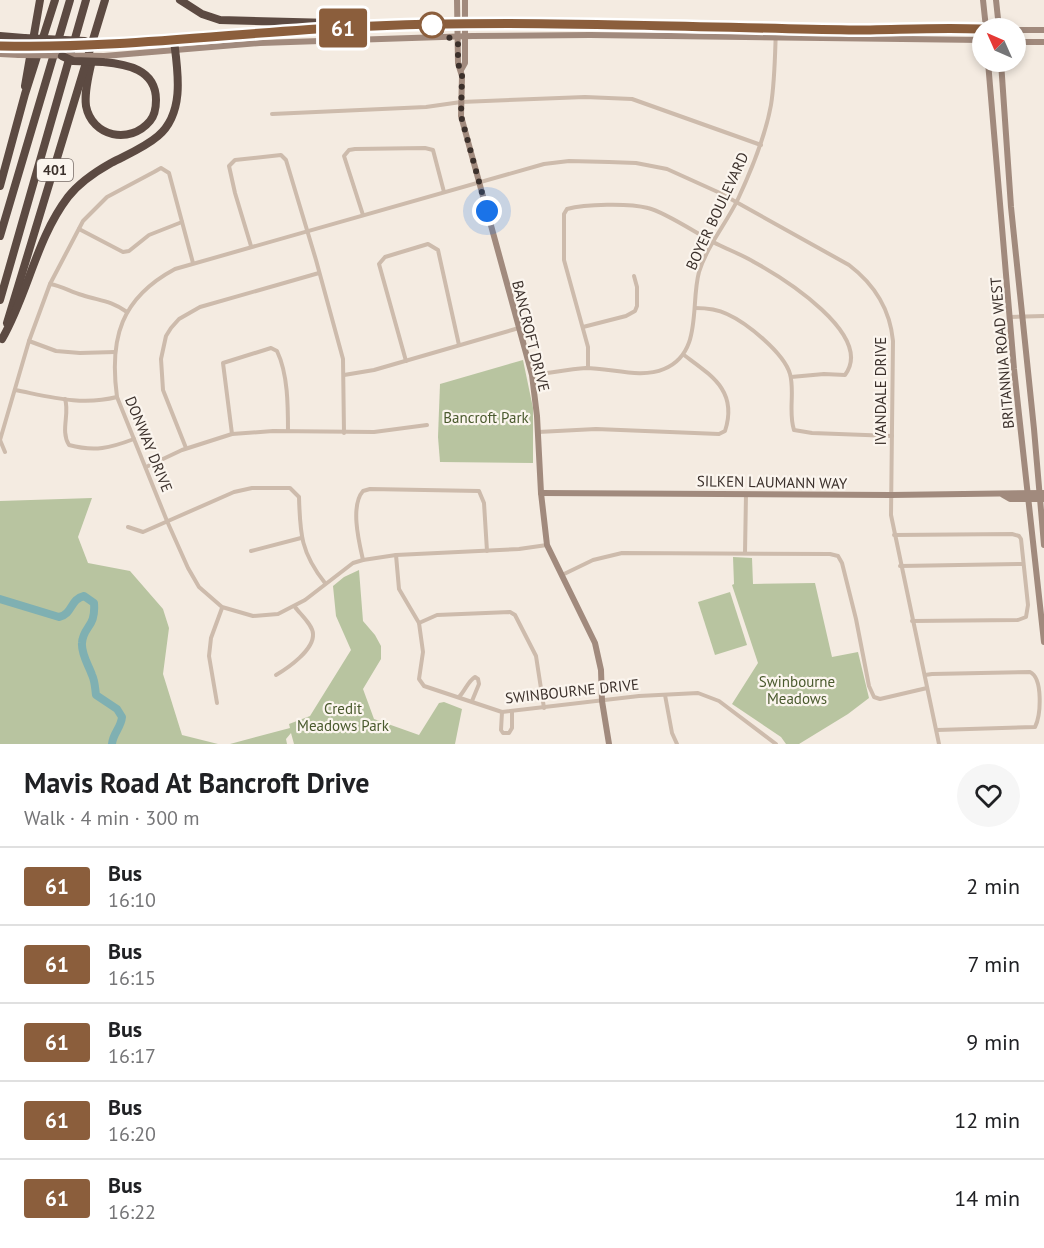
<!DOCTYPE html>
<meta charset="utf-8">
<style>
body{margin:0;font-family:"PT Sans",sans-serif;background:#f6f6f6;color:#202124;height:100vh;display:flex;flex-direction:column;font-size:22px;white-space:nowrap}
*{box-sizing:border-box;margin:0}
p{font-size:20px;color:#757577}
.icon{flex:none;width:33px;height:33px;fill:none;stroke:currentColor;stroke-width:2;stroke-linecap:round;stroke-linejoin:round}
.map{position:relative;height:744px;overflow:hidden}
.details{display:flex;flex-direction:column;background:#fff;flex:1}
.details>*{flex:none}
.badge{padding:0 12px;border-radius:4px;font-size:21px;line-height:39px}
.needle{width:39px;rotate:315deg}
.tools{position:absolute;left:972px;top:18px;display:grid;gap:12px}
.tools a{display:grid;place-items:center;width:54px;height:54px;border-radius:50%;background:#fff;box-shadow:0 3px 9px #0003;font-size:30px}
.you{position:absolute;width:30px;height:30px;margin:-15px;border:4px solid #fff;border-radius:50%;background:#1a73e8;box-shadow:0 0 0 9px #1a73e833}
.map>.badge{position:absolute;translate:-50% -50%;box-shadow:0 0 0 3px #fff}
.round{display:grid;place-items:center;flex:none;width:63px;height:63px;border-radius:32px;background:#f6f6f6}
.headline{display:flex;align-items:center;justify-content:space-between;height:102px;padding:0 24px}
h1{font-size:28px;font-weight:700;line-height:45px}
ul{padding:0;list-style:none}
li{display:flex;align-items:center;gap:18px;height:78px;padding:0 24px;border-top:2px solid #e0e0e0}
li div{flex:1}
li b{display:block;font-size:22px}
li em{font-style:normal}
li .badge{min-width:66px;font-weight:700;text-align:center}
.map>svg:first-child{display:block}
.green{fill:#b8c4a0}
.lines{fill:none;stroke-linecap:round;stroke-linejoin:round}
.river{stroke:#7fb0b2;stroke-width:8}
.street{stroke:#cdbbac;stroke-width:4}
.secondary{stroke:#a18a7d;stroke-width:6}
.highway{stroke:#5c4a42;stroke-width:8}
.secondary-bridge{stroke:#a18a7d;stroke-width:6}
.highway-bridge{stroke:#5c4a42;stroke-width:8}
.line-casing{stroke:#fff;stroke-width:14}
.line{stroke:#8b5e3c;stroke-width:9}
.walk{stroke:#3b302b;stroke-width:6;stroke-dasharray:0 10.8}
.stop-dot{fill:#fff;stroke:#8b5e3c;stroke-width:3}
.labels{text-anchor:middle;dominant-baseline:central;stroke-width:4.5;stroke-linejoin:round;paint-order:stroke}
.shield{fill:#fbf5ee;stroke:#756b66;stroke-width:1.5}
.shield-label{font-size:14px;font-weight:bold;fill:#3b302b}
.street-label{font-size:15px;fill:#3b302b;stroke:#fbf5ee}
.park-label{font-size:15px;fill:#4a5a2e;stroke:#fbf5ee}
</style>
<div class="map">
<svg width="1044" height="744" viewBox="0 0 1044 744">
<rect width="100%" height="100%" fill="#f4ebe1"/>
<!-- green -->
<g class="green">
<path d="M 523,360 L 533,408 L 533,463 L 440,462 L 438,437 L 440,384 Z"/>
<path d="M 92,498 L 78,537 L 88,563 L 130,571 L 163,609 L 169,628 L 163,674 L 182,735 L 218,744 L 0,744 L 0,501 Z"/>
<path d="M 733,557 L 752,558 L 753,584 L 815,583 L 832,657 L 858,652 L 869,698 L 848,714 L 799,744 L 786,744 L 781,737 L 732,704 L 758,663 L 732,585 L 734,584 Z"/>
<path d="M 359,570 L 363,621 L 375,635 L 381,646 L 381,659 L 363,689 L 374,719 L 419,735 L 439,703 L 444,702 L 462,709 L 455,744 L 294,744 L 291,733 L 286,739 L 287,744 L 230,744 L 290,728 L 289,724 L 310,716 L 351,650 L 336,616 L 333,586 L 344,577 Z"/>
<path d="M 730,592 L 747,645 L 715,655 L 698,602 Z"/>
</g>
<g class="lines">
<!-- river -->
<path class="river" d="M 0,599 L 59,617 C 73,614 70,599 84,596 L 94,603 C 96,628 83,626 82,643 C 81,654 89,666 92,675 C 95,681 95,688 96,695 L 117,709 L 122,717 C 121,728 113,733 112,744"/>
<!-- street -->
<g class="street">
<path d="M 272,114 L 426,107 L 461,102 L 585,97 L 632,99 L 761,145"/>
<path d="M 363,215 L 344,156 L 349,150 L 355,149 L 425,148 L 433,150 L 444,192"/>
<path d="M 79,229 L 123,252 L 129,251 L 149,235 L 182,222"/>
<path d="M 251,246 L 235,193 L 229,166 L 235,160 L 281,155 L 286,160 L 316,260 L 343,359 L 344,433"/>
<path d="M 50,284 C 62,286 71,292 82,295 C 100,301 110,300 127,312"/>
<path d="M 695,308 C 706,308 717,309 727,314 C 747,323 784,353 790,374 C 795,392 788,412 794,430 L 812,433 L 892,436"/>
<path d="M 1010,317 L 1044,316"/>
<path d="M 583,327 L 626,316 L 635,311 L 637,306 L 637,287 L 634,276"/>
<path d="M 29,341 L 56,351 L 80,353 L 115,352"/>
<path d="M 406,361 L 379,264 L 385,257 L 428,244 L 438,250 L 459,345"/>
<path d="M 588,368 L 588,347 L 564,260 L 564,214 L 567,209 C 585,204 629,203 648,208 C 665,212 696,233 713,242 C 726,249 741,254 754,262 C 783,278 875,335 845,375 L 824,374 L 791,377"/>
<path d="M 344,375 L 374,370 L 519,328"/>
<path d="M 532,375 C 550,373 569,369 586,368 C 611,368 641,379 664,369 C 703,353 690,305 699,272 C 707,246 726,224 738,199 C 752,169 765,138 771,105 C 775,80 775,53 776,27"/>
<path d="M 15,390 C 51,397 81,406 117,397"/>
<path d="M 65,399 C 70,413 60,431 69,445 C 95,452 110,448 134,439"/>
<path d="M 538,432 L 596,429 L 719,434 L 725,431 C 738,391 712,376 684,355"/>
<path d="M 232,434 L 223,363 L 271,348 L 277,351 C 288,374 288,406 288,431"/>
<path d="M 186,448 L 163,390 L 161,359 L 166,336 L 171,328 L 179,319 L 200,307 L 319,273"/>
<path d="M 5,452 L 0,440 L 29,341 L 50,284 L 83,221 L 107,197 L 154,172 L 161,168 L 169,173 L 193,263"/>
<path d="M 146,467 L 182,450 L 232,434 L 273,431 L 374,432 L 427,425"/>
<path d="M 128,527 L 143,532 L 234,492 L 252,488 L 290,488 L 299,497 C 300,534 301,553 325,583"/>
<path d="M 894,535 L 1012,534 L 1019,536 L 1021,539 L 1028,605 L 1026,617 L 1018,620 L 912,621"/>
<path d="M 547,545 L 519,549 L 396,555 L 363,560 L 353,563 L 305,600 L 278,614 L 253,616 L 222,607 L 199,587 L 188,568 L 167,521 L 117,397 C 109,338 121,298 175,269 L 544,164 L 569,161 L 609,162 L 636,163 L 667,169 L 720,193 L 849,265 C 874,284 890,309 893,341 L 891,515 L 939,744"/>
<path d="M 251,551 L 301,538"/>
<path d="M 745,553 L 746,494"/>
<path d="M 396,555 L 399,589 L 419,623 L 423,652 L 419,679 L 424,686 L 502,712 L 639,696 L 698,693 L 719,701 L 776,744"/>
<path d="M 363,560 C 359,542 350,506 363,491 L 370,489 L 479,491 L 484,503 L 487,551"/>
<path d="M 900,566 L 1023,564"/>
<path d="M 562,575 L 593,560 L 622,553 L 830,554 L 838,556 L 842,563 L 856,619 L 869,686 L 874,697 L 880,699 L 927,688"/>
<path d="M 419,623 L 437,615 L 510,612 L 515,615 L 536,656 L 544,708"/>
<path d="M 276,675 C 288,668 314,650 313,634 C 313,625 300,614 295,607"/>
<path d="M 925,675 L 932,674 L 1030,672 C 1043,678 1041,715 1035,727 L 937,730"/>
<path d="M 665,695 L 672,733 L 677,744"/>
<path d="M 459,697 C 465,691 468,681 475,677 L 478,679 L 479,684 L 472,701"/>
<path d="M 217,703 L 209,656 L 211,638 L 222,608"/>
<path d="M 502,712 L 501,730 L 503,733 L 509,733 L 512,728 L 512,711"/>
</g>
<!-- secondary -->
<g class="secondary">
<path d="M 457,0 L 458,63 L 462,76 L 461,116 L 532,375 L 537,416 L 541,493 L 547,545 L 595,643 L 601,670 L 602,701 L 609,744"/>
<path d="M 983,0 L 986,28"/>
<path d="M 996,0 L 999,28"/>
<path d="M 1016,30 L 1044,30"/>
<path d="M 1016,42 L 1044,42"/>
<path d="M 0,46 L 22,46"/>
<path d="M 95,46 L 350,27 L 465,24 L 665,25 L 850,29 L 982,29"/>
<path d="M 0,54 L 19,55"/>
<path d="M 104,56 L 260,43 L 472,36 L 590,35 L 982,40"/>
<path d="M 988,62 L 1014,369 L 1044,642"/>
<path d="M 1001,62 L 1011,207 L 1034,429 L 1044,545"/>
<path d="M 461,70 L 465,63 L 465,0"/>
<path d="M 541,493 L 891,495 L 1044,493"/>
<path d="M 1003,495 L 1010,499 L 1043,499"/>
</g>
<!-- highway -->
<g class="highway">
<path d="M 180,0 L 202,14 L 220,20 L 332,23 L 350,27"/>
<path d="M 0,36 L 24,38"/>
<path d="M 92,60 C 89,75 84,91 86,106 C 92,137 130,145 150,121 C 155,115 156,107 156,100 C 156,69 126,64 103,62"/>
<path d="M 25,86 L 40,0"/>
<path d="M 0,186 L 25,94 L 55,0"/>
<path d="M 0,236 L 70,0"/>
<path d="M 0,300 L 86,0"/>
<path d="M 7,323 L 105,0"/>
<path d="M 2,339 C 28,294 36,239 68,197 C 79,183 95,172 111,163 C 126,155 144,148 158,136 C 185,113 178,72 174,41"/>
</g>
<!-- secondary-bridge -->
<g class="secondary-bridge">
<path d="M 22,46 L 94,46"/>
<path d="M 19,55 L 104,56"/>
</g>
<!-- highway-bridge -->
<g class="highway-bridge">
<path d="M 24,38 L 85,41 L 95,46"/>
<path d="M 62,56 L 73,61 L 103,62"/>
</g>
</g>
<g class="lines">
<defs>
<path id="line" d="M 0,46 C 117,49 233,33 350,27 C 516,19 683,27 849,30 C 894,30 938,27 982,29"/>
</defs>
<!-- line casing -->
<use href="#line" class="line-casing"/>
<!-- line -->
<use href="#line" class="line"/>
<!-- walk -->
<path class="walk" d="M 432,25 L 458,44 L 458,63 L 462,76 L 461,116 L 487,211"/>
</g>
<!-- markers -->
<circle class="stop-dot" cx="432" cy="25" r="12"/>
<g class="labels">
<!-- shield labels -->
<rect class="shield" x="37" y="159" width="36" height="22" rx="4.5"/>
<g class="shield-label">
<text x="55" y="170">401</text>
</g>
<!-- street labels -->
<g class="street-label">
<text transform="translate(717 211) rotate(-65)">BOYER BOULEVARD</text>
<text transform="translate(531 336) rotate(76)">BANCROFT DRIVE</text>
<text transform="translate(1002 353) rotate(-95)">BRITANNIA ROAD WEST</text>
<text transform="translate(880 391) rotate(-90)">IVANDALE DRIVE</text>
<text transform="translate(149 444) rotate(68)">DONWAY DRIVE</text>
<text transform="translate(772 482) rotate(1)">SILKEN LAUMANN WAY</text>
<text transform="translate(572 691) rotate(-6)">SWINBOURNE DRIVE</text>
</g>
<!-- park labels -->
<g class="park-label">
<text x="486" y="417">Bancroft Park</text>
<text x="797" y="681">Swinbourne<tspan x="797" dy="17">Meadows</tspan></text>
<text x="343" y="708">Credit<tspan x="343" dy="17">Meadows Park</tspan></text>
</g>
</g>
</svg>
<div class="tools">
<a><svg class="needle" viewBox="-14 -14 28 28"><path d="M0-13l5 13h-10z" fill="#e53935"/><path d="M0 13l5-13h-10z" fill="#757577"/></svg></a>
</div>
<div class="you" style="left:487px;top:211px"></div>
<b class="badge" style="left:343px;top:28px;background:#8b5e3c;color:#fff">61</b>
</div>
<section class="details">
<div class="headline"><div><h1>Mavis Road At Bancroft Drive</h1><p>Walk · 4 min · 300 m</p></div><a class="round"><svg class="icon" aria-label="heart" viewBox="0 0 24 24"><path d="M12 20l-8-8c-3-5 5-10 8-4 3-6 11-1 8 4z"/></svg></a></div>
<ul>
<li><span class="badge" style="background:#8b5e3c;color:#fff">61</span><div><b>Bus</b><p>16:10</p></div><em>2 min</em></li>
<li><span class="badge" style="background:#8b5e3c;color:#fff">61</span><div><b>Bus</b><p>16:15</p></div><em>7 min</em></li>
<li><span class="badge" style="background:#8b5e3c;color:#fff">61</span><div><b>Bus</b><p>16:17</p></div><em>9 min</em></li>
<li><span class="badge" style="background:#8b5e3c;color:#fff">61</span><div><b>Bus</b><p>16:20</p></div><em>12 min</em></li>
<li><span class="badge" style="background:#8b5e3c;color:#fff">61</span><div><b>Bus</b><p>16:22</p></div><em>14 min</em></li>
</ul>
</section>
